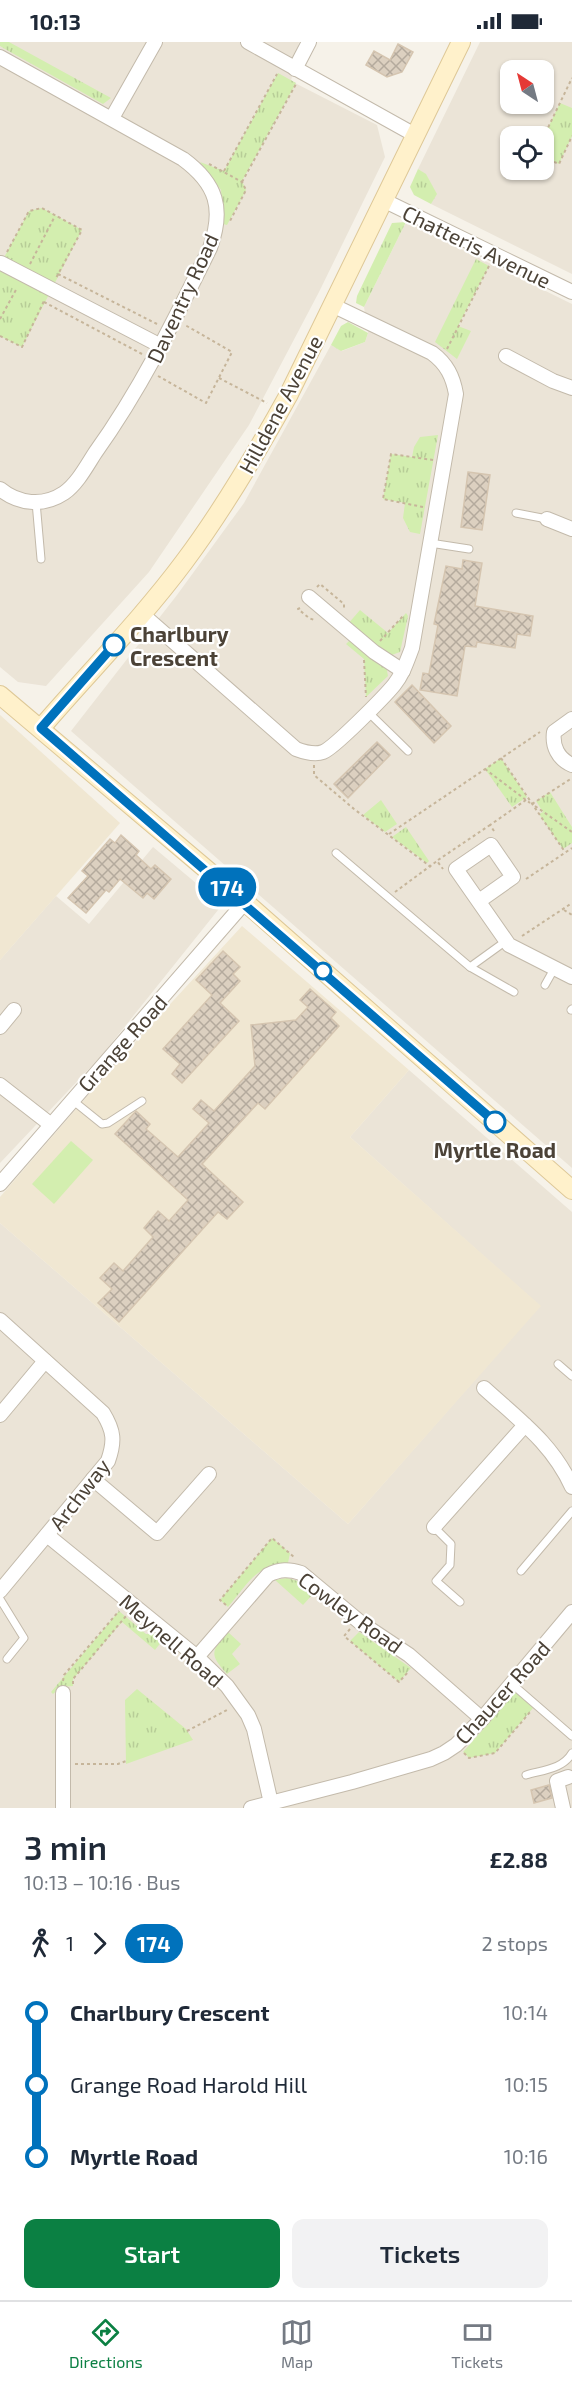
<!DOCTYPE html>
<meta charset="utf-8">
<style>
body{margin:0;font-family:"Exo 2",sans-serif;background:#f2f2f3;color:#1f2937;height:100vh;display:flex;flex-direction:column;font-size:22px;white-space:nowrap}
*{box-sizing:border-box;margin:0}
p{font-size:20px;color:#747a83}
.icon{flex:none;width:33px;height:33px;fill:none;stroke:currentColor;stroke-width:2;stroke-linecap:round;stroke-linejoin:round}
.map{position:relative;height:1766px;overflow:hidden}
.sheet{display:flex;flex-direction:column;background:#fff;flex:1}
.sheet>*{flex:none}
.badge{padding:0 12px;border-radius:20px;font-size:21px;line-height:39px}
.needle{width:39px;rotate:324deg}
.buttons{position:absolute;left:500px;top:18px;display:grid;gap:12px}
.buttons a{display:grid;place-items:center;width:54px;height:54px;border-radius:12px;background:#fff;box-shadow:0 2px 4px #0004;font-size:30px}
.map>.badge{position:absolute;translate:-50% -50%;box-shadow:0 0 0 3px #fff}
.legs{display:flex;align-items:center;gap:9px;height:66px;padding:0 24px;font-size:20px}
.legs p{margin-inline-start:auto}
.overview{display:flex;align-items:center;justify-content:space-between;height:102px;padding:0 24px}
h1{font-size:33px;font-weight:600;line-height:45px}
.action{display:flex;gap:12px;margin-top:auto;padding:12px 24px}
.action a{flex:1;height:69px;border-radius:12px;background:#0b8043;color:#fff;font-size:24px;font-weight:600;line-height:69px;text-align:center}
.action a+a{background:#f2f2f3;color:#1f2937}
ul{padding:0 24px;list-style:none}
li{display:flex;align-items:center;gap:21px;height:72px;font-size:22px}
li i{display:grid;place-items:center;width:9px;height:100%;margin:0 8px;background:currentColor}
li i::after{content:'';width:15px;height:15px;margin:-8px;border:4px solid;border-radius:50%;background:#fff}
li p{margin-inline-start:auto}
li:first-child i{background:linear-gradient(#0000 50%,currentColor 0)}
li:last-child i{background:linear-gradient(currentColor 50%,#0000 0)}
.status{display:flex;justify-content:space-between;align-items:center;height:42px;padding:0 30px;background:#fff;direction:ltr}
.status svg{height:16px;fill:currentColor}
.tab-bar{display:flex;justify-content:space-around;align-items:center;height:84px;border-top:2px solid #e0e1e3;background:#fff;font-size:16px;color:#747a83}
.tab-bar a{display:grid;justify-items:center;gap:3px}
.tab-bar .selected{color:#0b8043}
.map>svg:first-child{display:block}
.residential{fill:#ebe4d7;fill-rule:evenodd}
.education{fill:#f0e7d2}
.grass{fill:url(#grass-tufts)}
.pitch{fill:#d3eeaf}
.building{fill:url(#building-cross-hatch);stroke:#d5c5b0;stroke-width:1.5}
.lines{fill:none;stroke-linecap:round;stroke-linejoin:round}
.lane-casing{stroke:#c3baab;stroke-width:9}
.street-casing{stroke:#c3baab;stroke-width:16}
.secondary-casing{stroke:#dec897;stroke-width:20}
.path{stroke:#c6b59a;stroke-width:2;stroke-dasharray:3 3;stroke-linecap:butt}
.lane{stroke:#fff;stroke-width:7}
.street{stroke:#fff;stroke-width:14}
.secondary{stroke:#fff1cb;stroke-width:18}
.line-1-casing{stroke:#fff;stroke-width:14}
.line-1{stroke:#0072bc;stroke-width:9}
.stop-1-dot{fill:#fff;stroke:#0072bc;stroke-width:3}
.labels{text-anchor:middle;dominant-baseline:central;stroke-width:4.5;stroke-linejoin:round;paint-order:stroke}
.street-label{font-size:21px;fill:#4b4237;stroke:#fff}
.stop-label{font-size:21px;font-weight:bold;fill:#4b4237;stroke:#fff;text-anchor:start}
</style>
<div class="status"><b>10:13</b><svg viewBox="0 0 49 12"><path d="M0 12V9h3v3zM5 12V6h3v6zM10 12V3h3v9zM15 12V0h3v12zM26 1h20v11H26zM47 4h2v5h-2z"/></svg></div>
<div class="map">
<svg width="572" height="1766" viewBox="0 0 572 1766">
<defs>
<pattern id="grass-tufts" width="24" height="20" patternUnits="userSpaceOnUse" patternTransform="scale(1.5)"><rect width="24" height="20" fill="#d3eeaf"/><path d="M3 7l-1-3M5 7V3M7 7l1-3M15 17l-1-3M17 17v-4M19 17l1-3" fill="none" stroke="#b7cd97"/></pattern>
<pattern id="building-cross-hatch" width="8" height="8" patternUnits="userSpaceOnUse" patternTransform="scale(1.5)"><rect width="8" height="8" fill="#dcd0c0"/><path d="M0 0l8 8M0 8l8-8" fill="none" stroke="#b4aa9d"/></pattern>
</defs>
<rect width="100%" height="100%" fill="#f6f2e9"/>
<!-- residential -->
<g class="residential">
<path d="M 0,0 L 299,0 L 291,39 L 377,83 L 385,115 L 319,250 L 249,383 L 149,530 L 46,644 L 18,640 L 0,625 Z"/>
<path d="M 480,0 L 572,0 L 572,232 L 431,162 L 436,151 L 426,133 L 418,127 ZM 510,28 L 543,28 L 543,62 L 510,62 ZM 510,94 L 543,94 L 543,128 L 510,128 Z"/>
<path d="M 406,180 L 572,262 L 572,1126 L 71,689 L 177,553 L 244,461 L 331,303 L 342,309 L 365,300 L 368,291 L 364,265 Z"/>
<path d="M 153,805 L 222,863 L 102,1013 L 0,1121 L 0,918 L 56,854 L 89,882 Z"/>
<path d="M 409,1028 L 572,1170 L 572,1766 L 0,1766 L 0,1181 L 348,1482 L 540,1264 L 350,1095 Z"/>
</g>
<!-- education -->
<g class="education">
<path d="M 0,673 L 120,781 L 0,918 Z"/>
<path d="M 242,884 L 409,1028 L 350,1095 L 541,1264 L 348,1482 L 0,1181 L 0,1155 L 115,1022 Z"/>
</g>
<!-- grass -->
<g class="grass">
<path d="M 0,0 L 9,0 L 111,56 L 103,62 L 5,7 L 0,4 Z"/>
<path d="M 278,31 L 296,41 L 242,139 L 246,148 L 227,183 L 223,182 L 221,148 L 200,120 L 224,129 Z"/>
<path d="M 560,61 L 572,66 L 572,94 L 559,122 L 543,115 L 543,96 Z"/>
<path d="M 418,127 L 426,132 L 437,152 L 431,162 L 414,153 L 410,145 Z"/>
<path d="M 42,166 L 82,188 L 22,305 L 0,294 L 0,223 L 29,169 Z"/>
<path d="M 406,180 L 364,265 L 356,261 L 357,254 L 392,181 Z"/>
<path d="M 476,217 L 489,224 L 458,284 L 471,289 L 457,317 L 435,300 Z"/>
<path d="M 348,280 L 368,291 L 365,300 L 341,309 L 331,303 L 341,284 Z"/>
<path d="M 438,393 L 420,492 L 410,490 L 403,476 L 405,461 L 383,457 L 391,412 L 412,415 L 414,405 L 420,395 Z"/>
<path d="M 360,568 L 388,591 L 406,571 L 408,574 L 400,610 L 389,614 L 347,583 Z"/>
<path d="M 352,596 L 386,623 L 388,634 L 366,655 L 364,617 L 346,602 Z"/>
<path d="M 501,716 L 527,755 L 512,765 L 485,727 Z"/>
<path d="M 550,750 L 572,785 L 572,801 L 563,807 L 539,772 L 543,770 L 536,759 Z"/>
<path d="M 381,758 L 397,782 L 385,790 L 363,773 Z"/>
<path d="M 406,785 L 429,819 L 427,821 L 392,795 Z"/>
<path d="M 272,1496 L 290,1511 L 288,1521 C 255,1523 248,1542 228,1565 L 220,1558 Z"/>
<path d="M 287,1536 L 298,1539 L 313,1552 L 303,1563 L 275,1538 Z"/>
<path d="M 119,1569 L 146,1592 L 153,1592 L 162,1599 L 155,1608 L 122,1580 L 73,1637 L 73,1644 L 61,1645 L 53,1652 L 51,1650 Z"/>
<path d="M 228,1590 L 241,1602 L 232,1612 L 240,1622 L 227,1632 C 209,1612 211,1609 228,1590 Z"/>
<path d="M 359,1590 L 411,1626 L 399,1640 L 350,1599 Z"/>
<path d="M 137,1647 L 186,1687 L 193,1698 L 126,1722 L 125,1658 Z"/>
<path d="M 516,1650 L 533,1666 L 495,1711 L 469,1716 L 463,1710 Z"/>
</g>
<!-- pitch -->
<path class="pitch" d="M 71,1099 L 93,1118 L 54,1162 L 32,1142 Z"/>
<!-- building -->
<g class="building">
<path d="M 398,2 L 413,10 L 402,30 L 387,35 L 366,23 L 374,9 L 390,18 Z"/>
<path d="M 468,430 L 490,433 L 482,488 L 461,485 Z"/>
<path d="M 463,518 L 482,521 L 475,564 L 533,574 L 530,594 L 517,592 L 515,606 L 477,600 L 476,605 L 465,604 L 457,654 L 420,648 L 423,631 L 429,632 L 438,583 L 434,582 L 446,524 L 462,527 Z"/>
<path d="M 412,643 L 451,684 L 434,701 L 395,660 Z"/>
<path d="M 377,700 L 390,713 L 348,756 L 334,742 Z"/>
<path d="M 121,793 L 139,809 L 136,813 L 151,827 L 155,823 L 171,837 L 154,857 L 147,851 L 143,856 L 120,837 L 109,850 L 106,848 L 86,871 L 68,856 L 88,834 L 82,829 L 110,797 L 115,801 Z"/>
<path d="M 223,909 L 240,925 L 233,932 L 240,939 L 220,961 L 239,979 L 182,1041 L 172,1032 L 180,1022 L 163,1007 L 212,953 L 196,938 Z"/>
<path d="M 310,947 L 336,970 L 331,976 L 339,984 L 265,1067 L 258,1061 L 202,1122 L 243,1160 L 227,1177 L 218,1170 L 119,1280 L 98,1261 L 112,1247 L 100,1236 L 114,1221 L 123,1229 L 153,1195 L 144,1186 L 158,1169 L 169,1179 L 188,1158 L 115,1092 L 136,1069 L 150,1082 L 146,1087 L 178,1115 L 209,1081 L 193,1067 L 201,1058 L 214,1069 L 255,1024 L 251,983 L 296,978 L 308,965 L 300,958 Z"/>
<path d="M 549,1743 L 552,1756 L 534,1761 L 531,1748 Z"/>
</g>
<g class="lines">
<defs>
<g id="lane">
<path d="M 36,460 L 41,517"/>
<path d="M 516,471 L 547,477"/>
<path d="M 430,501 L 469,507"/>
<path d="M 367,669 L 408,709"/>
<path d="M 336,811 L 470,925 L 506,899"/>
<path d="M 470,925 L 514,950"/>
<path d="M 545,943 L 554,927"/>
<path d="M 571,968 L 572,967"/>
<path d="M 71,1057 L 102,1082 L 108,1081 L 142,1059"/>
<path d="M 558,1322 L 572,1334"/>
<path d="M 434,1485 L 451,1502 L 450,1523 L 436,1539 L 460,1560"/>
<path d="M 521,1529 L 572,1469"/>
<path d="M 0,1557 L 24,1596 L 7,1617"/>
<path d="M 512,1642 L 572,1694"/>
<path d="M 526,1733 C 543,1728 563,1727 572,1711"/>
</g>
<g id="street">
<path d="M 248,0 L 415,93"/>
<path d="M 0,15 L 183,117 C 217,142 224,167 210,206 C 175,277 141,347 95,411 C 86,425 77,442 64,451 C 43,465 18,462 0,447"/>
<path d="M 295,27 L 309,0"/>
<path d="M 112,76 L 155,0"/>
<path d="M 383,158 L 572,250"/>
<path d="M 1,221 L 161,304"/>
<path d="M 506,314 L 553,339 L 572,346"/>
<path d="M 547,477 L 572,487"/>
<path d="M 309,555 L 374,610 L 403,629"/>
<path d="M 142,572 L 296,707 C 304,710 315,713 323,710 C 334,706 385,654 394,643 C 403,632 407,619 412,606 L 456,352 C 453,335 447,322 432,311 L 332,263"/>
<path d="M 572,677 L 554,690 C 552,704 558,717 572,723"/>
<path d="M 479,859 L 513,835 L 491,803 L 456,827 L 509,903 L 572,935"/>
<path d="M 0,985 L 14,968"/>
<path d="M 0,1043 L 50,1082"/>
<path d="M 0,1142 L 245,860"/>
<path d="M 0,1278 L 103,1371 C 114,1389 115,1399 108,1419 L 0,1549"/>
<path d="M 484,1346 C 519,1378 552,1401 572,1445"/>
<path d="M 0,1373 L 45,1319"/>
<path d="M 93,1437 L 157,1491 L 209,1432"/>
<path d="M 434,1485 L 525,1383"/>
<path d="M 47,1493 L 197,1615 L 227,1644 L 248,1673 L 254,1687 L 271,1761"/>
<path d="M 197,1615 L 268,1533 C 280,1527 289,1527 301,1531 L 361,1581 L 409,1613 L 482,1677"/>
<path d="M 63,1651 L 63,1766"/>
<path d="M 251,1766 L 352,1740 L 431,1717 L 444,1711 L 456,1703 L 482,1677 L 572,1570"/>
<path d="M 563,1766 L 557,1739 L 568,1735"/>
</g>
<g id="secondary">
<path d="M 0,653 L 245,860 L 572,1148"/>
<path d="M 41,686 C 88,631 140,579 184,520 C 223,468 256,412 288,354 L 461,0"/>
</g>
</defs>
<!-- lane casing -->
<use href="#lane" class="lane-casing"/>
<!-- street casing -->
<use href="#street" class="street-casing"/>
<!-- secondary casing -->
<use href="#secondary" class="secondary-casing"/>
<!-- path -->
<g class="path">
<path d="M 543,96 L 572,36"/>
<path d="M 543,115 L 559,122 L 572,94"/>
<path d="M 209,122 L 242,140 L 246,148 L 230,179"/>
<path d="M 224,129 L 277,32"/>
<path d="M 242,140 L 296,42"/>
<path d="M 7,210 L 29,169 L 42,166 L 82,188 L 56,236"/>
<path d="M 30,222 L 55,174"/>
<path d="M 58,232 L 157,282"/>
<path d="M 44,260 L 142,312"/>
<path d="M 0,277 L 17,246"/>
<path d="M 0,294 L 22,305 L 44,259"/>
<path d="M 447,307 L 489,224"/>
<path d="M 158,334 L 206,361 L 232,310 L 185,283"/>
<path d="M 219,336 L 267,361"/>
<path d="M 423,465 L 383,457 L 391,412 L 433,418"/>
<path d="M 317,545 L 320,542 L 344,562 L 344,567"/>
<path d="M 300,566 L 298,567 L 309,576 L 314,578"/>
<path d="M 380,599 L 403,574"/>
<path d="M 364,618 L 366,655"/>
<path d="M 501,716 L 565,810"/>
<path d="M 314,723 L 314,733 L 354,767 L 431,825"/>
<path d="M 485,727 L 530,761"/>
<path d="M 532,762 L 572,736"/>
<path d="M 535,764 L 572,790"/>
<path d="M 494,789 L 490,783 L 526,758"/>
<path d="M 389,792 L 540,690"/>
<path d="M 438,818 L 490,783"/>
<path d="M 526,837 L 572,806"/>
<path d="M 395,850 L 437,819 L 443,827"/>
<path d="M 564,868 L 572,873"/>
<path d="M 522,894 L 572,861"/>
<path d="M 226,1563 L 220,1558 L 272,1496 L 295,1516"/>
<path d="M 350,1587 L 344,1594 L 399,1640 L 409,1629"/>
<path d="M 63,1639 L 64,1633 L 119,1569"/>
<path d="M 73,1642 L 73,1637 L 126,1574"/>
<path d="M 187,1689 L 227,1668"/>
<path d="M 464,1711 L 469,1716 L 495,1711 L 531,1669"/>
<path d="M 75,1722 L 118,1722 L 126,1719"/>
</g>
<!-- lane -->
<use href="#lane" class="lane"/>
<!-- street -->
<use href="#street" class="street"/>
<!-- secondary -->
<use href="#secondary" class="secondary"/>
</g>
<g class="lines">
<defs>
<path id="line-1" d="M 114,603 L 41,686 L 495,1080"/>
</defs>
<!-- line-1 casing -->
<use href="#line-1" class="line-1-casing"/>
<!-- line-1 -->
<use href="#line-1" class="line-1"/>
</g>
<!-- markers -->
<g class="stop-1-dot">
<circle cx="114" cy="603" r="10"/>
<circle cx="323" cy="929" r="8"/>
<circle cx="495" cy="1080" r="10"/>
</g>
<g class="labels">
<!-- street labels -->
<g class="street-label">
<text transform="translate(477 204) rotate(26)">Chatteris Avenue</text>
<text transform="translate(182 256) rotate(-65)">Daventry Road</text>
<text transform="translate(280 362) rotate(-62)">Hilldene Avenue</text>
<text transform="translate(122 1001) rotate(-48)">Grange Road</text>
<text transform="translate(79 1452) rotate(-52)">Archway</text>
<text transform="translate(351 1570) rotate(36)">Cowley Road</text>
<text transform="translate(172 1598) rotate(41)">Meynell Road</text>
<text transform="translate(502 1650) rotate(-48)">Chaucer Road</text>
</g>
<!-- stop labels -->
<g class="stop-label">
<text x="130" y="591">Charlbury<tspan x="130" dy="24">Crescent</tspan></text>
<text x="495" y="1107" text-anchor="middle">Myrtle Road</text>
</g>
</g>
</svg>
<div class="buttons">
<a><svg class="needle" viewBox="-14 -14 28 28"><path d="M0-13l5 13h-10z" fill="#e53935"/><path d="M0 13l5-13h-10z" fill="#747a83"/></svg></a>
<a><svg class="icon" aria-label="locate" viewBox="0 0 24 24"><circle cx="12" cy="12" r="6"/><path d="M12 2v4M12 18v4M2 12h4M18 12h4"/></svg></a>
</div>
<b class="badge" style="left:227px;top:845px;background:#0072bc;color:#fff">174</b>
</div>
<section class="sheet">
<div class="overview"><div><h1>3 min</h1><p>10:13 – 10:16 · Bus</p></div><b>£2.88</b></div>
<div class="legs"><svg class="icon" aria-label="walk" viewBox="0 0 24 24"><circle cx="13" cy="4" r="2"/><path d="M13 8l-2 6 4 7M11 14l-3 7M7 12l3-4h3l4 4"/></svg>1<svg class="icon" aria-label="forward" viewBox="0 0 24 24"><path d="M9 5l7 7-7 7"/></svg><b class="badge" style="background:#0072bc;color:#fff">174</b><p>2 stops</p></div>
<ul>
<li><i style="color:#0072bc"></i><b>Charlbury Crescent</b><p>10:14</p></li>
<li><i style="color:#0072bc"></i><span>Grange Road Harold Hill</span><p>10:15</p></li>
<li><i style="color:#0072bc"></i><b>Myrtle Road</b><p>10:16</p></li>
</ul>
<div class="action"><a>Start</a><a>Tickets</a></div>
</section>
<nav class="tab-bar">
<a class="selected"><svg class="icon" aria-label="directions" viewBox="0 0 24 24"><path d="M12 3l9 9-9 9-9-9zM9 14v-3h6M13 9l2 2-2 2"/></svg>Directions</a>
<a><svg class="icon" aria-label="map" viewBox="0 0 24 24"><path d="M3 6l6-2 6 2 6-2v14l-6 2-6-2-6 2zM9 4v14M15 6v14"/></svg>Map</a>
<a><svg class="icon" aria-label="tickets" viewBox="0 0 24 24"><path d="M3 7h18v10H3zM15 7v10"/></svg>Tickets</a>
</nav>
